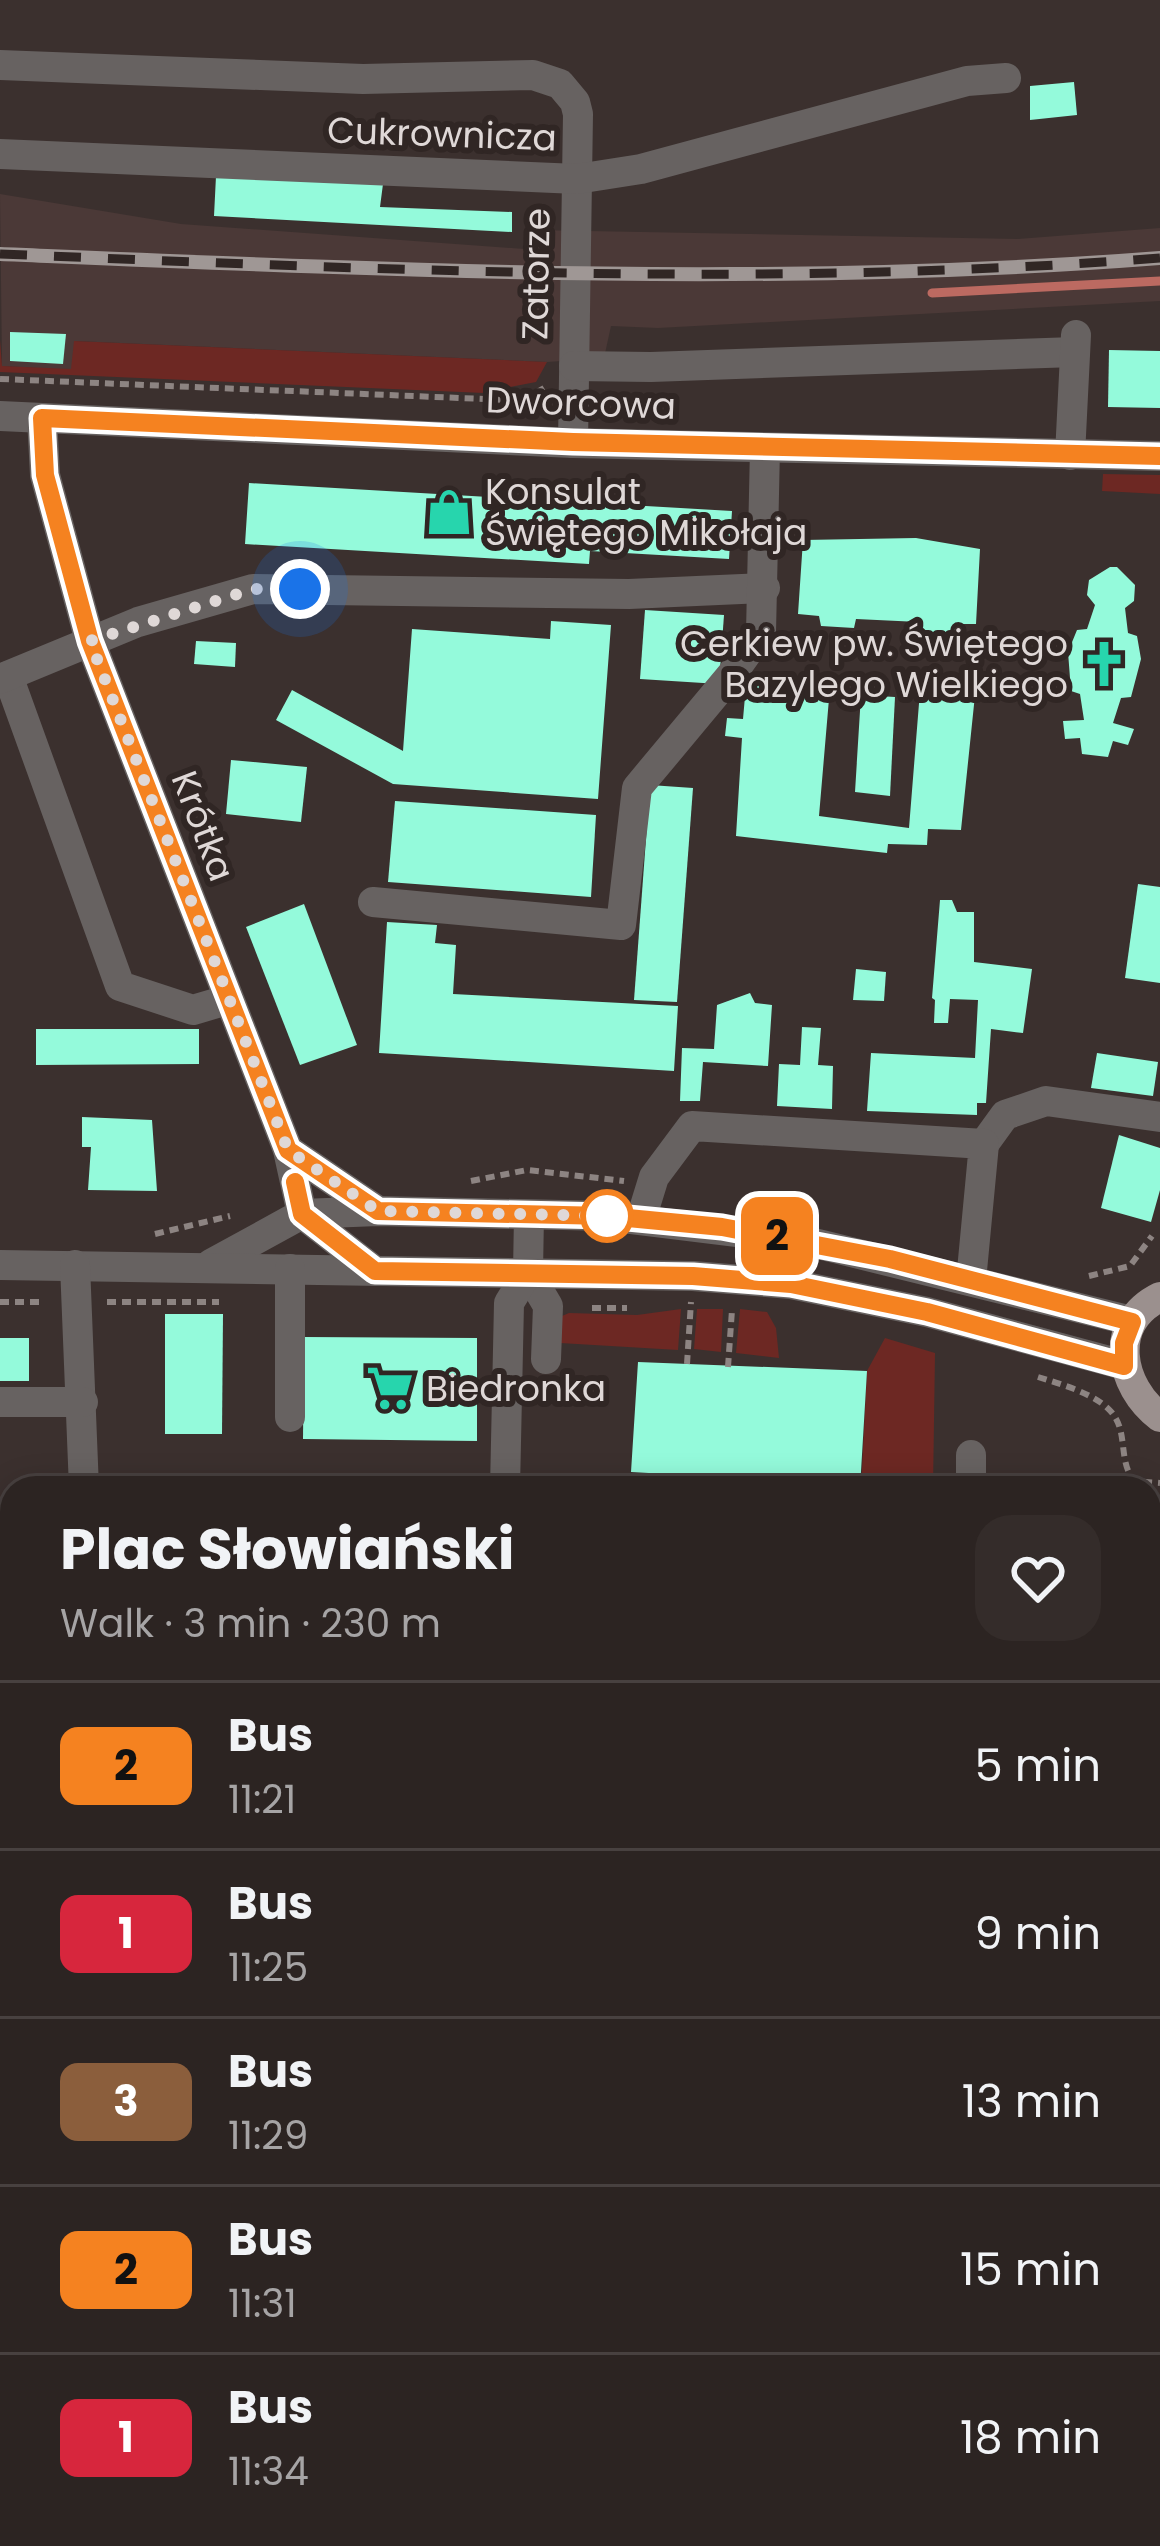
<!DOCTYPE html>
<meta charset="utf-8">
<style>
body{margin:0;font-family:Poppins,sans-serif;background:#342c2a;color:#f1f3f6;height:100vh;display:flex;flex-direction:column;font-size:45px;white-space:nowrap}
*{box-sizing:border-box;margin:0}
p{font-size:39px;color:#a6a4a5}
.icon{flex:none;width:66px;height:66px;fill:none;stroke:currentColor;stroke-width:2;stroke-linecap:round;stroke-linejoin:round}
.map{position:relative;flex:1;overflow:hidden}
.details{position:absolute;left:0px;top:1476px;width:1161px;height:1071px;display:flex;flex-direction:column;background:#2c2422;border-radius:36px 36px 0 0;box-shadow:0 6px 30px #0003,0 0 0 3px #484140}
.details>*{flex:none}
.badge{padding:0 24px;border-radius:18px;font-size:42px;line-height:78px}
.you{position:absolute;width:60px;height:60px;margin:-30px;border:9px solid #fff;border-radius:50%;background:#1a73e8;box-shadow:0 0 0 18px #1a73e833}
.map>.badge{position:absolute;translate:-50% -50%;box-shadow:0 0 0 6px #fff}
.round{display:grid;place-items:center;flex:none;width:126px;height:126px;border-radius:36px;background:#342c2a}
.headline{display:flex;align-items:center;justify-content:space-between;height:204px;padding:0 60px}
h1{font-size:57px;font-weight:700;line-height:90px}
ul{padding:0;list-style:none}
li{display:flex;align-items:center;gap:36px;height:168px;padding:0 60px;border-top:3px solid #484140}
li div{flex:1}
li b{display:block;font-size:45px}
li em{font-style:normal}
li .badge{min-width:132px;font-weight:700;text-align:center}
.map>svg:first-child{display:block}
.built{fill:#4b3937}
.green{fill:#6d2823}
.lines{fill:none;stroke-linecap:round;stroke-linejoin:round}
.stream{stroke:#bc6a61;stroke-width:9}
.building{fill:#94fadb}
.path{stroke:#8d8482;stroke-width:6;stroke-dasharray:9 6;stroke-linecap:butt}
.minor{stroke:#676261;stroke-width:30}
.major{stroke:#9b908e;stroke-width:30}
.rail-casing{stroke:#9f9795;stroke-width:14}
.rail{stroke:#302624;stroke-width:9;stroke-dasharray:27;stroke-linecap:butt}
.line-casing{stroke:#fff;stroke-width:27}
.line{stroke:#f58220;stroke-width:18}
.walk{stroke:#dfd8d7;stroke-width:12;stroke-dasharray:0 21.6}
.stop-dot{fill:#fff;stroke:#f58220;stroke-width:6}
.labels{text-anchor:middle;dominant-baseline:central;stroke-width:12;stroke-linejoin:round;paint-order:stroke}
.street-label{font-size:36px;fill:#dfd8d7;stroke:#302624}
.poi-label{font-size:36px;fill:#dfd8d7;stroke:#302624;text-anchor:start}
</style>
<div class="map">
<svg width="1160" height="2546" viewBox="0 0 1160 2546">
<rect width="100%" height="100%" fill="#3b302e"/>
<!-- built -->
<path class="built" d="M 0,194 L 181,224 L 524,249 L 533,230 L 1018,239 L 1160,228 L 1160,301 L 658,328 L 611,326 L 604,358 L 547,362 L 75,341 L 72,370 L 2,366 Z"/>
<!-- green -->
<g class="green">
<path d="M 0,340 L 2,366 L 71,369 L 74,341 L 547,362 L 536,382 L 510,387 L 507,394 L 0,372 Z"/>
<path d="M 1103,474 L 1160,475 L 1160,494 L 1102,491 Z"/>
<path d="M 681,1309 L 678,1350 L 560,1343 L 562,1316 L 569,1313 L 637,1315 Z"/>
<path d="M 697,1309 L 723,1309 L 721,1352 L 694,1349 Z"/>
<path d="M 740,1309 L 767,1312 L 776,1328 L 779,1358 L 736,1353 Z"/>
<path d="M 885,1338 L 935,1353 L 933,1488 L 861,1488 L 867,1371 Z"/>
<path d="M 12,2013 L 12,2535 L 700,2535 L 695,2546 L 0,2546 L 0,2020 Z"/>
</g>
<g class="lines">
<!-- stream -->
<path class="stream" d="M 932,293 L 1160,281"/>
</g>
<!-- building -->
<g class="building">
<path d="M 1074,82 L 1077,115 L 1030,120 L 1030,86 Z"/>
<path d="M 216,176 L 383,184 L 380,207 L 512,212 L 512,232 L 214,216 Z"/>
<path d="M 10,332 L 66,334 L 63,364 L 10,361 Z"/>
<path d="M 1109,350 L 1160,351 L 1160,408 L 1108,407 Z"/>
<path d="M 249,483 L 732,511 L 729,559 L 590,551 L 589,564 L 245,544 Z"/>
<path d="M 916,538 L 980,549 L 976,624 L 955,624 L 954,633 L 920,632 L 919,622 L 856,619 L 854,628 L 821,626 L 819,616 L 798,614 L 803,540 Z"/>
<path d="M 1110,567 L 1117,567 L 1135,585 L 1134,601 L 1125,608 L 1128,633 L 1137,636 L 1141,659 L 1131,697 L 1121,698 L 1113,723 L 1134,729 L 1128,745 L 1113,741 L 1108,757 L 1082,754 L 1080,738 L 1065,739 L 1063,721 L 1084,720 L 1080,694 L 1071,691 L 1068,652 L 1077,630 L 1087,629 L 1095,605 L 1087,595 L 1089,580 Z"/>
<path d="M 645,610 L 724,615 L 719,684 L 640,679 Z"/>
<path d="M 551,621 L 611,625 L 598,799 L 393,784 L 276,720 L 292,690 L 403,751 L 412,629 L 550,639 Z"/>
<path d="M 196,641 L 236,643 L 235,667 L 194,664 Z"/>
<path d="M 747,674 L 803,678 L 802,685 L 830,687 L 819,816 L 909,828 L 920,691 L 975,695 L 961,830 L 928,829 L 927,845 L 888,844 L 887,853 L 736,836 L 742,738 L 725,736 L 727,718 L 743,719 Z"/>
<path d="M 861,695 L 895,697 L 890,796 L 855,792 Z"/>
<path d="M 231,760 L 307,767 L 301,822 L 226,814 Z"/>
<path d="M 650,785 L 693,788 L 677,1002 L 634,1000 Z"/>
<path d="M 395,801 L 596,815 L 591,897 L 388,882 Z"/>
<path d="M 1138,884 L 1160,887 L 1160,983 L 1125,978 Z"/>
<path d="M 940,900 L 952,900 L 957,912 L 974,912 L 974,962 L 1032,969 L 1023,1033 L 991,1029 L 986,1103 L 977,1103 L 977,1115 L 867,1111 L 871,1053 L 975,1058 L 978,1000 L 950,999 L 948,1023 L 934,1023 L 935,1000 L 932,998 Z"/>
<path d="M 304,904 L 357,1045 L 300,1065 L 246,927 Z"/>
<path d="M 387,922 L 437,925 L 435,943 L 456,945 L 453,994 L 678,1006 L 674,1071 L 379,1053 Z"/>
<path d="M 856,969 L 886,972 L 884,1001 L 853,1000 Z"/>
<path d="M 750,993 L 755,1003 L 772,1005 L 768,1066 L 703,1062 L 700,1101 L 680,1101 L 682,1048 L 714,1049 L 717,1005 Z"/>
<path d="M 802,1027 L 821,1028 L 818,1065 L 833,1066 L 832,1109 L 777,1106 L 779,1064 L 800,1065 Z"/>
<path d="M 36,1029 L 199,1029 L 199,1064 L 36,1065 Z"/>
<path d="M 1097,1053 L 1158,1062 L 1153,1096 L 1091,1088 Z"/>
<path d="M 82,1117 L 152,1120 L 157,1191 L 88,1190 L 91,1147 L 82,1147 Z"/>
<path d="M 1119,1135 L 1160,1148 L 1160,1190 L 1151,1222 L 1101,1208 Z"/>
<path d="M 165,1314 L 223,1314 L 222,1434 L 165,1434 Z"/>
<path d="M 304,1337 L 477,1338 L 477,1441 L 303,1439 Z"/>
<rect x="0" y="1338" width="29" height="43"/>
<path d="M 638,1362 L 867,1371 L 860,1488 L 770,1488 L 771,1480 L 631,1472 Z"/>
<path d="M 1030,1480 L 1084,1482 L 1084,1488 L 1029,1488 Z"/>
<path d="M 1159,1982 L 1160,1982 L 1160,2047 L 1149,2043 L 1149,2011 Z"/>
<path d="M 1149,2091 L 1160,2095 L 1160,2156 L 1149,2152 Z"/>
<path d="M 995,2535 L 1082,2535 L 1078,2546 L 993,2546 Z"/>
</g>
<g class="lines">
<!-- path -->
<g class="path">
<path d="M 0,379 L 509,400 L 527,398 L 544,388"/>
<path d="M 471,1181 L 527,1170 L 624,1181"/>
<path d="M 155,1234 L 230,1216"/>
<path d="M 1089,1276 L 1130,1266 L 1152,1236"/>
<path d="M 0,1302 L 45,1302"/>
<path d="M 107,1302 L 219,1302"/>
<path d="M 592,1308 L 627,1308"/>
<path d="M 687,1364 L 691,1302"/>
<path d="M 728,1367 L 732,1310"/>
<path d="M 1038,1377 C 1060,1384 1102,1395 1115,1417 C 1127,1436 1119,1462 1134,1481 L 1160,1483"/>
<path d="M 1149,1959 L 1160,1950"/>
<path d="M 0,2289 L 12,2288"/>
<path d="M 238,2546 L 279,2535"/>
<path d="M 497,2546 L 501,2535"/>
<path d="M 839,2546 L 843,2535"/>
<path d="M 925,2546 L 930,2535"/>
</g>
<!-- minor -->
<g class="minor">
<path d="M 0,65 L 363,79 L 533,75 L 560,84 L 575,102 L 578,114 L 573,443"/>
<path d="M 0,154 L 577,179 L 641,169 L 967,81 L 1006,78"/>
<path d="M 574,366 L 651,367 L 1075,352"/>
<path d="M 0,416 L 573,443 L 1160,456"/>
<path d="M 42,418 L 45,475 L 90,641 L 288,1150 L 302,1214 L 375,1271"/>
<path d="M 1070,455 L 1076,335"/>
<path d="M 8,676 L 120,986 L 193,1010 L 227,1000"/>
<path d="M 0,679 L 138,622 L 253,589 L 629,594 L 765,588"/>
<path d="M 373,902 L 621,925 L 637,788 L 732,674 L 761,633 L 765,448"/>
<path d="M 984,1144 L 1005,1115 L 1046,1101 L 1160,1117"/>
<path d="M 288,1150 L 378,1211"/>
<path d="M 529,1215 L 528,1272 L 548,1306 L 546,1359"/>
<path d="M 641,1219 L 654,1177 L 692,1126 L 984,1144 L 971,1281"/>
<path d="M 211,1264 L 302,1214 L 378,1211 L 607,1216 L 802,1240 L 1132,1321"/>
<path d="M 0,1265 L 693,1276 L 791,1284 L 927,1312 L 1124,1365"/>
<path d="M 75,1265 L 84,1488"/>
<path d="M 0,1402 L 83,1402"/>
<path d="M 290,1417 L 290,1269"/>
<path d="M 971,1455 L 971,1488"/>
<path d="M 505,1488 L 509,1303 L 528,1272"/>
<path d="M 0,1514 L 12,1514"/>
<path d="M 1149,1914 L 1160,1916"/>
<path d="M 771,2546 L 776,2535"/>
</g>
<!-- major -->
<g class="major">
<path d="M 1160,1297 C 1107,1323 1119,1386 1160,1417"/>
<path d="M 1149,1855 L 1160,1782"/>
<path d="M 888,2546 L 892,2535"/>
</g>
<defs>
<path id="rail" d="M 0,254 C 387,270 773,288 1160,258"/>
</defs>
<!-- rail casing -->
<use href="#rail" class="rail-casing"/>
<!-- rail -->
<use href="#rail" class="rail"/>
</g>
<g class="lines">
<defs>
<path id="line" d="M 295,1182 L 302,1214 L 375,1271 L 693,1276 L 791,1284 L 927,1312 L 1124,1366 L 1124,1343 L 1132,1322 L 890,1259 L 722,1227 L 607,1216 L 378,1211 L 288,1150 L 90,641 L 45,475 L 42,418 L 573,442 L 1160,456"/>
</defs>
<!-- line casing -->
<use href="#line" class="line-casing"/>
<!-- line -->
<use href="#line" class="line"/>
<!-- walk -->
<path class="walk" d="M 300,589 L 253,589 L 90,641 L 288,1150 L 378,1211 L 607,1216"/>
</g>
<!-- icons -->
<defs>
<symbol id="shop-bare" viewBox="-9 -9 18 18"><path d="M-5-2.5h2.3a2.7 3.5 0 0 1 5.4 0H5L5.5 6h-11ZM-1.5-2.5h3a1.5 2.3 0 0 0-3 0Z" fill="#27d5ad" stroke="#302624" stroke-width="2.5" paint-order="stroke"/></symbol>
<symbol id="church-bare" viewBox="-9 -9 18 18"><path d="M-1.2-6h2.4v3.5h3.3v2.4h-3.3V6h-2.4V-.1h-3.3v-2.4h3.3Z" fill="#27d5ad" stroke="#302624" stroke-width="2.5" paint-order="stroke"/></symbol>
<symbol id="supermarket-bare" viewBox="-9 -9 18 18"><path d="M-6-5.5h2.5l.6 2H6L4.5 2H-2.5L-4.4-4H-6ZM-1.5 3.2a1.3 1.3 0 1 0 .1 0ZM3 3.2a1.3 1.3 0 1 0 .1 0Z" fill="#27d5ad" stroke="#302624" stroke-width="2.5" paint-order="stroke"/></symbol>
</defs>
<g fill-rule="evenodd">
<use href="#shop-bare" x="416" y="479" width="66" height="66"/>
<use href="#church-bare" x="1071" y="631" width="66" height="66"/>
<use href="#supermarket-bare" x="357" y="1355" width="66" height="66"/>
</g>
<!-- markers -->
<circle class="stop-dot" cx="607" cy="1216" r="24"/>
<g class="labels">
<!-- street labels -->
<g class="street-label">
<text transform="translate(442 134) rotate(2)">Cukrownicza</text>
<text transform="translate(536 274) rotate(-89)">Zatorze</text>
<text transform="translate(581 403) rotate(2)">Dworcowa</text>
<text transform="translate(203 826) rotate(69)">Krótka</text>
</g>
<!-- poi labels -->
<g class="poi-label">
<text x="485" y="491">Konsulat<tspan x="485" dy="41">Świętego Mikołaja</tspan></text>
<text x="1068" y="643" text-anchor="end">Cerkiew pw. Świętego<tspan x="1068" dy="41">Bazylego Wielkiego</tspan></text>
<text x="426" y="1388">Biedronka</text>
</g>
</g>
</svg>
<div class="you" style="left:300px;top:589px"></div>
<b class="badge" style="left:777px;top:1236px;background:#f58220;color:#111">2</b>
<section class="details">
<div class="headline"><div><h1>Plac Słowiański</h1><p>Walk · 3 min · 230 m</p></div><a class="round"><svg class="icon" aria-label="heart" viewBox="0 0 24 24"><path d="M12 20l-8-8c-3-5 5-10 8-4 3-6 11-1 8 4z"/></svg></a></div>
<ul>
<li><span class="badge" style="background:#f58220;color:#111">2</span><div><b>Bus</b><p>11:21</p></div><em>5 min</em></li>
<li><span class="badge" style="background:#d7263d;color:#fff">1</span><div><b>Bus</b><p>11:25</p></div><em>9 min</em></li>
<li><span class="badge" style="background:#8b5e3c;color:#fff">3</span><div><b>Bus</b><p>11:29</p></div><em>13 min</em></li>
<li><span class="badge" style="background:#f58220;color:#111">2</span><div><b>Bus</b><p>11:31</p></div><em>15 min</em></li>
<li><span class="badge" style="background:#d7263d;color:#fff">1</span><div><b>Bus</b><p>11:34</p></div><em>18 min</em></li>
</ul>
</section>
</div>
